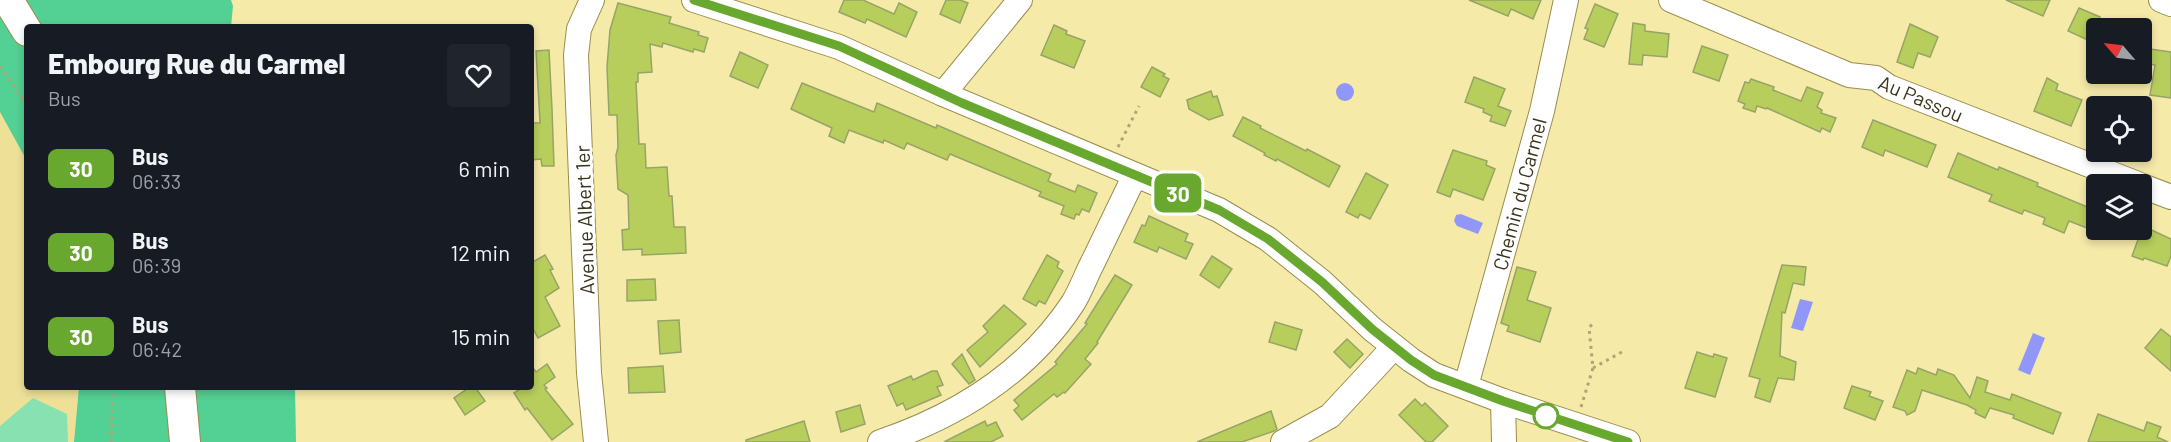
<!DOCTYPE html>
<style>
body{margin:0;font-family:Barlow,sans-serif;background:#20242c;color:#f1f3f6;height:100vh;display:flex;flex-direction:column;font-size:22px;white-space:nowrap}
*{box-sizing:border-box;margin:0}
p{font-size:20px;color:#9ea1a6}
.icon{flex:none;width:33px;height:33px;fill:none;stroke:currentColor;stroke-width:2;stroke-linecap:round;stroke-linejoin:round}
.map{position:relative;flex:1;overflow:hidden}
.drawer{position:absolute;left:24px;top:24px;width:510px;height:366px;display:flex;flex-direction:column;background:#171b24;border-radius:6px;box-shadow:0 3px 9px #0003}
.drawer>*{flex:none}
.badge{padding:0 12px;border-radius:9px;font-size:21px;line-height:39px}
.needle{width:39px;rotate:298deg}
.controls{position:absolute;left:2086px;top:18px;display:grid;gap:12px}
.controls a{display:grid;place-items:center;width:66px;height:66px;border-radius:6px;background:#171b24;box-shadow:0 3px 9px #0003;font-size:30px}
.map>.badge{position:absolute;translate:-50% -50%;box-shadow:0 0 0 3px #fff}
.round{display:grid;place-items:center;flex:none;width:63px;height:63px;border-radius:6px;background:#20242c}
.headline{display:flex;align-items:center;justify-content:space-between;height:102px;padding:0 24px}
h1{font-size:28px;font-weight:800;line-height:45px}
ul{padding:0;list-style:none}
li{display:flex;align-items:center;gap:18px;height:84px;padding:0 24px}
li div{flex:1}
li b{display:block;font-size:22px}
li em{font-style:normal}
li .badge{min-width:66px;font-weight:700;text-align:center}
.map>svg:first-child{display:block}
.built{fill:#eee197}
.green{fill:#87e1b0}
.forest{fill:#53d093}
.water{fill:#9097f9}
.building{fill:#b8ce5c;stroke:#96a467;stroke-width:1.5}
.lines{fill:none;stroke-linecap:round;stroke-linejoin:round}
.minor-casing{stroke:#998d4e;stroke-width:26}
.major-casing{stroke:#998d4e;stroke-width:32}
.path{stroke:#aea573;stroke-width:3;stroke-dasharray:3 4.5;stroke-linecap:butt}
.minor{stroke:#fff;stroke-width:24}
.major{stroke:#fff;stroke-width:30}
.line-casing{stroke:#fff;stroke-width:14}
.line{stroke:#69a82f;stroke-width:9}
.stop-dot{fill:#fff;stroke:#69a82f;stroke-width:3}
.labels{text-anchor:middle;dominant-baseline:central;stroke-width:6;stroke-linejoin:round;paint-order:stroke}
.street-label{font-size:20px;fill:#39341a;stroke:#fff}
</style>
<div class="map">
<svg width="2171" height="442" viewBox="0 0 2171 442">
<rect width="100%" height="100%" fill="#f6eaa9"/>
<!-- built -->
<path class="built" d="M 0,112 L 27,161 L 27,387 L 79,387 L 74,442 L 0,442 Z"/>
<!-- green -->
<path class="green" d="M 33,398 L 67,414 L 68,442 L 0,442 L 0,426 Z"/>
<!-- forest -->
<g class="forest">
<path d="M 0,0 L 231,0 L 233,6 L 231,27 L 27,27 L 27,161 L 0,112 Z"/>
<path d="M 79,387 L 295,387 L 296,442 L 74,442 Z"/>
</g>
<!-- water -->
<g class="water">
<circle cx="1345" cy="92" r="9"/>
<path d="M 1461,214 L 1483,223 L 1478,234 L 1457,226 L 1454,221 L 1456,215 Z"/>
<path d="M 1800,299 L 1813,302 L 1803,331 L 1791,328 Z"/>
<path d="M 2033,333 L 2045,338 L 2030,375 L 2018,370 Z"/>
</g>
<!-- building -->
<g class="building">
<path d="M 844,0 L 863,0 L 894,14 L 899,3 L 917,12 L 906,37 L 867,19 L 865,23 L 839,12 Z"/>
<path d="M 946,0 L 960,0 L 968,3 L 960,23 L 940,14 Z"/>
<path d="M 1469,0 L 1541,0 L 1533,19 L 1511,9 L 1508,16 Z"/>
<path d="M 2006,0 L 2050,0 L 2043,16 Z"/>
<path d="M 618,3 L 671,17 L 669,23 L 699,32 L 698,35 L 708,38 L 704,52 L 694,49 L 693,52 L 663,43 L 662,47 L 650,44 L 652,72 L 638,73 L 638,82 L 636,82 L 639,144 L 645,144 L 646,168 L 667,167 L 669,196 L 672,196 L 674,227 L 685,227 L 686,253 L 642,255 L 642,249 L 623,250 L 622,230 L 629,229 L 628,195 L 618,189 L 616,155 L 618,147 L 617,115 L 609,115 L 607,67 L 610,30 Z"/>
<path d="M 1595,4 L 1618,14 L 1604,47 L 1584,39 L 1588,29 L 1585,28 Z"/>
<path d="M 2079,8 L 2100,17 L 2090,41 L 2068,31 Z"/>
<path d="M 1633,23 L 1645,25 L 1645,31 L 1669,34 L 1667,57 L 1643,55 L 1642,65 L 1629,64 Z"/>
<path d="M 1910,24 L 1938,37 L 1930,57 L 1918,53 L 1913,68 L 1897,62 Z"/>
<path d="M 1054,25 L 1067,31 L 1066,34 L 1085,41 L 1074,68 L 1041,55 Z"/>
<path d="M 1702,46 L 1728,55 L 1719,81 L 1693,72 Z"/>
<path d="M 2150,49 L 2171,52 L 2171,98 L 2150,95 L 2155,65 L 2147,64 Z"/>
<path d="M 549,50 L 552,109 L 554,166 L 542,166 L 541,159 L 531,160 L 531,123 L 540,123 L 536,51 Z"/>
<path d="M 740,52 L 768,65 L 758,88 L 730,76 Z"/>
<path d="M 1152,67 L 1165,74 L 1163,76 L 1169,79 L 1160,97 L 1141,87 Z"/>
<path d="M 1474,77 L 1505,89 L 1498,106 L 1511,111 L 1505,126 L 1490,121 L 1492,116 L 1483,112 L 1484,109 L 1465,102 Z"/>
<path d="M 2047,78 L 2058,84 L 2056,90 L 2082,100 L 2071,126 L 2034,111 Z"/>
<path d="M 1751,79 L 1774,87 L 1773,90 L 1801,101 L 1807,87 L 1823,93 L 1817,107 L 1822,110 L 1821,113 L 1836,118 L 1830,132 L 1822,128 L 1820,132 L 1767,108 L 1766,109 L 1757,106 L 1755,112 L 1743,108 L 1745,104 L 1738,101 L 1745,82 L 1749,83 Z"/>
<path d="M 802,83 L 874,112 L 877,103 L 936,128 L 937,125 L 1051,174 L 1048,181 L 1075,192 L 1078,185 L 1097,193 L 1089,212 L 1082,209 L 1079,215 L 1076,214 L 1074,219 L 1061,214 L 1064,206 L 1039,196 L 1041,192 L 950,154 L 947,160 L 907,143 L 904,149 L 884,140 L 883,143 L 849,130 L 844,143 L 829,136 L 832,128 L 791,109 Z"/>
<path d="M 1211,91 L 1213,97 L 1217,96 L 1223,115 L 1209,120 L 1189,109 L 1187,100 Z"/>
<path d="M 1243,117 L 1261,126 L 1260,128 L 1306,151 L 1307,149 L 1340,166 L 1329,187 L 1277,159 L 1276,161 L 1264,155 L 1265,153 L 1233,136 Z"/>
<path d="M 1873,120 L 1936,145 L 1927,167 L 1885,150 L 1883,156 L 1862,147 Z"/>
<path d="M 1453,150 L 1487,161 L 1486,165 L 1495,169 L 1483,200 L 1453,189 L 1450,197 L 1437,192 Z"/>
<path d="M 1958,153 L 1998,170 L 1999,167 L 2038,183 L 2037,186 L 2097,211 L 2097,232 L 2069,221 L 2064,233 L 2043,224 L 2045,218 L 2024,210 L 2022,214 L 1989,201 L 1992,195 L 1948,177 Z"/>
<path d="M 1366,173 L 1388,185 L 1370,219 L 1360,214 L 1358,218 L 1346,212 Z"/>
<path d="M 1149,216 L 1188,234 L 1185,241 L 1193,244 L 1186,259 L 1159,247 L 1157,252 L 1134,242 L 1142,225 L 1145,226 Z"/>
<path d="M 2143,226 L 2171,239 L 2171,256 L 2167,266 L 2144,258 L 2143,260 L 2132,256 Z"/>
<path d="M 545,255 L 553,269 L 550,270 L 559,288 L 545,297 L 560,326 L 538,338 L 531,325 L 531,263 Z"/>
<path d="M 1047,255 L 1059,262 L 1057,267 L 1063,271 L 1045,304 L 1039,301 L 1036,306 L 1023,299 Z"/>
<path d="M 1212,256 L 1232,269 L 1219,288 L 1200,275 Z"/>
<path d="M 1782,265 L 1806,267 L 1804,285 L 1793,283 L 1785,313 L 1782,312 L 1780,356 L 1796,362 L 1794,380 L 1778,378 L 1770,402 L 1755,397 L 1760,379 L 1749,376 Z"/>
<path d="M 1517,267 L 1536,272 L 1527,300 L 1551,308 L 1540,342 L 1507,331 L 1509,326 L 1501,323 Z"/>
<path d="M 1115,275 L 1132,285 L 1097,342 L 1098,343 L 1085,359 L 1091,364 L 1065,393 L 1064,392 L 1057,397 L 1054,394 L 1022,420 L 1014,410 L 1019,406 L 1014,400 L 1057,364 L 1055,362 L 1087,324 L 1085,323 Z"/>
<path d="M 655,279 L 656,300 L 627,301 L 627,280 Z"/>
<path d="M 1004,305 L 1026,324 L 980,367 L 967,350 L 988,332 L 983,326 Z"/>
<path d="M 679,320 L 681,352 L 660,354 L 658,321 Z"/>
<path d="M 1275,322 L 1302,330 L 1296,350 L 1269,342 Z"/>
<path d="M 2161,329 L 2171,337 L 2171,371 L 2145,348 Z"/>
<path d="M 1347,339 L 1363,354 L 1350,368 L 1334,352 Z"/>
<path d="M 1697,352 L 1713,357 L 1714,354 L 1727,358 L 1715,397 L 1685,388 Z"/>
<path d="M 962,354 L 975,380 L 969,384 L 952,364 Z"/>
<path d="M 547,364 L 555,377 L 544,385 L 547,388 L 545,389 L 573,424 L 552,440 L 527,408 L 525,410 L 514,393 L 523,387 L 531,387 L 531,365 L 536,372 Z"/>
<path d="M 663,366 L 665,392 L 629,393 L 628,368 Z"/>
<path d="M 1918,368 L 1936,375 L 1938,369 L 1954,375 L 1970,398 L 1977,377 L 1988,381 L 1985,392 L 2010,400 L 2012,394 L 2061,413 L 2053,434 L 2013,418 L 2014,415 L 1990,408 L 1985,418 L 1975,413 L 1976,410 L 1967,405 L 1922,390 L 1915,411 L 1907,415 L 1905,411 L 1893,407 L 1907,370 L 1916,374 Z"/>
<path d="M 932,371 L 937,371 L 943,385 L 937,387 L 941,395 L 906,410 L 903,403 L 897,406 L 888,386 L 911,376 L 913,380 Z"/>
<path d="M 1852,386 L 1871,392 L 1869,396 L 1883,401 L 1875,420 L 1844,408 Z"/>
<path d="M 470,387 L 475,387 L 485,401 L 465,415 L 454,398 Z"/>
<path d="M 1415,399 L 1422,406 L 1425,403 L 1448,426 L 1432,442 L 1426,442 L 1399,415 Z"/>
<path d="M 860,405 L 865,424 L 841,432 L 836,412 Z"/>
<path d="M 1271,411 L 1277,429 L 1274,431 L 1242,442 L 1197,442 Z"/>
<path d="M 2098,414 L 2144,431 L 2147,422 L 2161,427 L 2157,437 L 2168,442 L 2088,442 Z"/>
<path d="M 804,421 L 810,442 L 746,442 L 746,440 Z"/>
<path d="M 985,421 L 987,426 L 996,422 L 1003,436 L 991,442 L 944,442 Z"/>
</g>
<g class="lines">
<defs>
<g id="minor">
<path d="M 592,0 L 579,29 L 576,55 L 589,373 L 596,442"/>
<path d="M 694,0 L 839,47 L 943,94 L 1219,210 L 1268,239 L 1322,282 L 1372,329 L 1411,360 L 1434,375 L 1503,401 L 1628,442"/>
<path d="M 1671,0 L 1849,75 L 1876,78 L 1889,87 L 2138,184"/>
<path d="M 2161,0 L 2171,4"/>
<path d="M 943,94 L 1020,0"/>
<path d="M 2142,186 L 2171,197"/>
<path d="M 1466,386 L 1542,111 L 1566,0"/>
<path d="M 1503,401 L 1504,442"/>
<path d="M 880,442 C 957,416 1027,373 1073,303 C 1081,290 1086,275 1093,262 C 1107,233 1121,204 1135,175"/>
<path d="M 1283,442 L 1330,416 L 1394,347"/>
</g>
<g id="major">
<path d="M 8,0 L 27,31"/>
<path d="M 180,387 L 185,442"/>
</g>
</defs>
<!-- minor casing -->
<use href="#minor" class="minor-casing"/>
<!-- major casing -->
<use href="#major" class="major-casing"/>
<!-- path -->
<g class="path">
<path d="M 0,66 L 21,96 L 27,109"/>
<path d="M 1118,147 L 1139,106"/>
<path d="M 1593,368 L 1622,352"/>
<path d="M 1581,407 L 1593,368 L 1589,328 L 1593,323"/>
<path d="M 111,442 L 113,387"/>
</g>
<!-- minor -->
<use href="#minor" class="minor"/>
<!-- major -->
<use href="#major" class="major"/>
</g>
<g class="lines">
<defs>
<path id="line" d="M 694,0 L 839,46 L 962,103 L 1219,210 L 1268,239 L 1322,282 L 1372,329 L 1411,360 L 1434,375 L 1503,401 L 1628,442"/>
</defs>
<!-- line casing -->
<use href="#line" class="line-casing"/>
<!-- line -->
<use href="#line" class="line"/>
</g>
<!-- markers -->
<circle class="stop-dot" cx="1546" cy="416" r="12"/>
<g class="labels">
<!-- street labels -->
<g class="street-label">
<text transform="translate(1921 98) rotate(23)">Au Passou</text>
<text transform="translate(1519 194) rotate(-75)">Chemin du Carmel</text>
<text transform="translate(584 220) rotate(-92)">Avenue Albert 1er</text>
</g>
</g>
</svg>
<div class="controls">
<a><svg class="needle" viewBox="-14 -14 28 28"><path d="M0-13l5 13h-10z" fill="#e53935"/><path d="M0 13l5-13h-10z" fill="#9ea1a6"/></svg></a>
<a><svg class="icon" aria-label="locate" viewBox="0 0 24 24"><circle cx="12" cy="12" r="6"/><path d="M12 2v4M12 18v4M2 12h4M18 12h4"/></svg></a>
<a><svg class="icon" aria-label="layers" viewBox="0 0 24 24"><path d="M12 4l9 5-9 5-9-5zM3 14l9 5 9-5"/></svg></a>
</div>
<b class="badge" style="left:1178px;top:193px;background:#69a82f;color:#fff">30</b>
<section class="drawer">
<div class="headline"><div><h1>Embourg Rue du Carmel</h1><p>Bus</p></div><a class="round"><svg class="icon" aria-label="heart" viewBox="0 0 24 24"><path d="M12 20l-8-8c-3-5 5-10 8-4 3-6 11-1 8 4z"/></svg></a></div>
<ul>
<li><span class="badge" style="background:#69a82f;color:#fff">30</span><div><b>Bus</b><p>06:33</p></div><em>6 min</em></li>
<li><span class="badge" style="background:#69a82f;color:#fff">30</span><div><b>Bus</b><p>06:39</p></div><em>12 min</em></li>
<li><span class="badge" style="background:#69a82f;color:#fff">30</span><div><b>Bus</b><p>06:42</p></div><em>15 min</em></li>
</ul>
</section>
</div>
